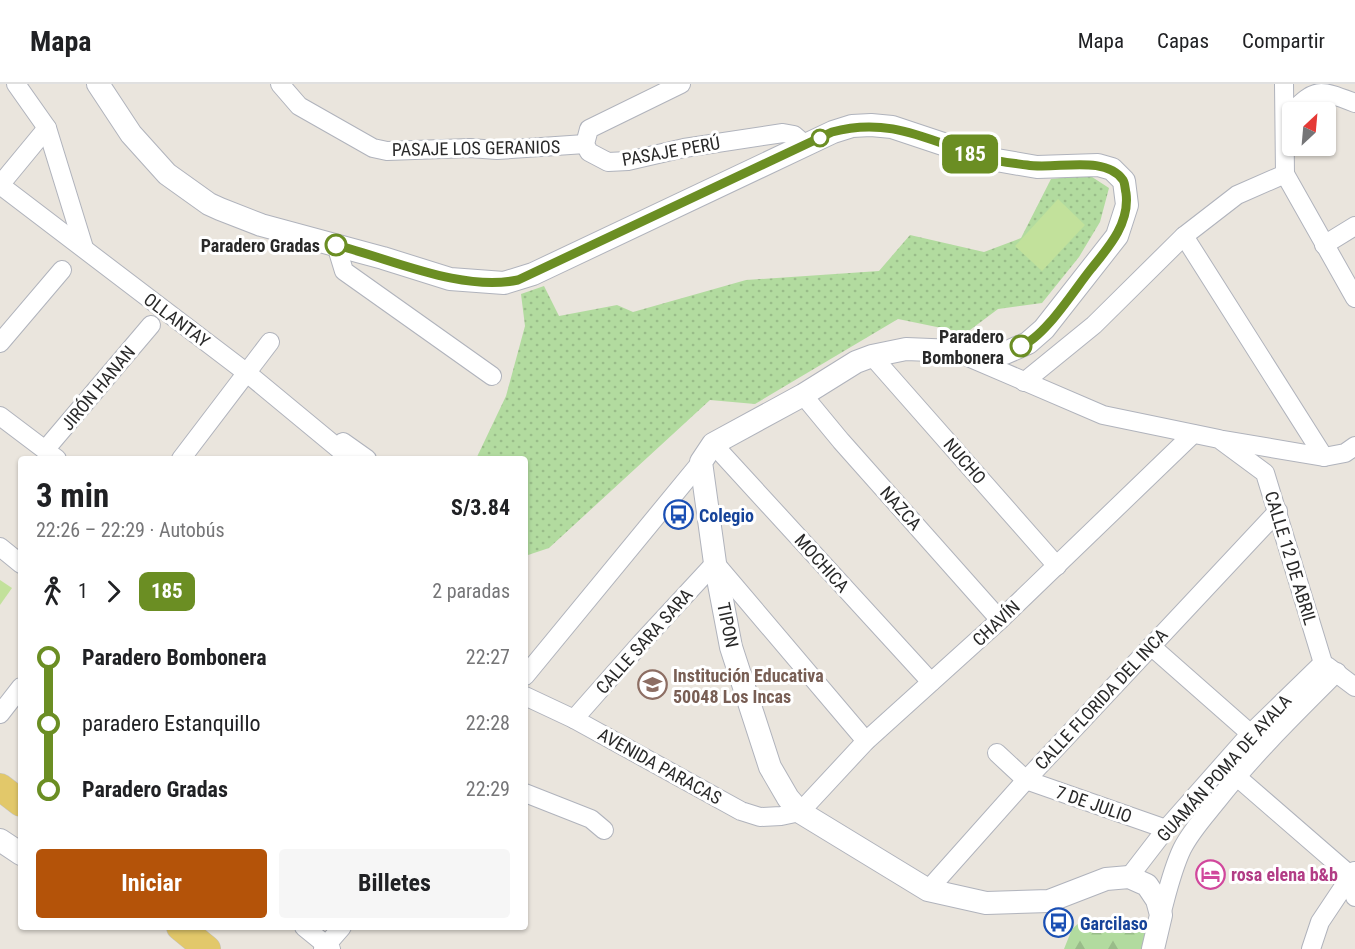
<!DOCTYPE html>
<html lang="es">
<meta charset="utf-8">
<style>
body{margin:0;font-family:"Roboto Condensed",sans-serif;background:#f6f6f6;color:#202124;height:100vh;display:flex;flex-direction:column;font-size:22px;white-space:nowrap}
*{box-sizing:border-box;margin:0}
p{font-size:20px;color:#757577}
.icon{flex:none;width:33px;height:33px;fill:none;stroke:currentColor;stroke-width:2;stroke-linecap:round;stroke-linejoin:round}
.map{position:relative;flex:1;overflow:hidden}
.panel{position:absolute;left:18px;top:372px;width:510px;height:474px;display:flex;flex-direction:column;background:#fff;border-radius:6px;box-shadow:0 2px 4px #0004}
.panel>*{flex:none}
.badge{padding:0 12px;border-radius:9px;font-size:21px;line-height:39px}
.needle{width:39px;rotate:26deg}
.controls{position:absolute;left:1282px;top:18px;display:grid;gap:12px}
.controls a{display:grid;place-items:center;width:54px;height:54px;border-radius:6px;background:#fff;box-shadow:0 2px 4px #0004;font-size:30px}
.map>.badge{position:absolute;translate:-50% -50%;box-shadow:0 0 0 3px #fff}
.legs{display:flex;align-items:center;gap:9px;height:66px;padding:0 18px;font-size:20px}
.legs p{margin-inline-start:auto}
.headline{display:flex;align-items:center;justify-content:space-between;height:102px;padding:0 18px}
h1{font-size:33px;font-weight:700;line-height:45px}
.primary-button{display:flex;gap:12px;margin-top:auto;padding:12px 18px}
.primary-button a{flex:1;height:69px;border-radius:6px;background:#b45309;color:#fff;font-size:24px;font-weight:700;line-height:69px;text-align:center}
.primary-button a+a{background:#f6f6f6;color:#202124}
ul{padding:0 18px;list-style:none}
li{display:flex;align-items:center;gap:21px;height:66px;font-size:22px}
li i{display:grid;place-items:center;width:9px;height:100%;margin:0 8px;background:currentColor}
li i::after{content:'';width:15px;height:15px;margin:-8px;border:4px solid;border-radius:50%;background:#fff}
li p{margin-inline-start:auto}
li:first-child i{background:linear-gradient(#0000 50%,currentColor 0)}
li:last-child i{background:linear-gradient(currentColor 50%,#0000 0)}
header{display:flex;align-items:center;gap:36px;box-sizing:border-box;height:84px;padding:0 30px;background:#fff;border-bottom:2px solid #e0e0e0}
header strong{font-size:28px}
nav{display:flex;gap:33px;margin-inline-start:auto;font-size:21px}
.map>svg:first-child{display:block}
.grass{fill:url(#grass-dots)}
.forest{fill:url(#forest-firs)}
.pitch{fill:#c2e19b}
.lines{fill:none;stroke-linecap:round;stroke-linejoin:round}
.minor-casing{stroke:#b0b3bc;stroke-width:20}
.tertiary-casing{stroke:#b0b3bc;stroke-width:24}
.primary-casing{stroke:#c3c3c3;stroke-width:28}
.minor{stroke:#fff;stroke-width:18}
.tertiary{stroke:#fff;stroke-width:22}
.primary{stroke:#e2c86a;stroke-width:27}
.line-1-casing{stroke:#fff;stroke-width:14}
.line-1{stroke:#6b8e23;stroke-width:9}
.stop-1-dot{fill:#fff;stroke:#6b8e23;stroke-width:3}
.labels{text-anchor:middle;dominant-baseline:central;stroke-width:6;stroke-linejoin:round;paint-order:stroke}
.street-label{font-size:18px;fill:#292929;stroke:#fff}
.stop-label{font-size:18px;font-weight:bold;fill:#292929;stroke:#fff;text-anchor:end}
.transit-label{font-size:18px;font-weight:bold;fill:#164399;stroke:#fff;text-anchor:start}
.education-label{font-size:18px;font-weight:bold;fill:#785e54;stroke:#fff;text-anchor:start}
.hotel-label{font-size:18px;font-weight:bold;fill:#b23c85;stroke:#fff;text-anchor:start}
</style>
<header>
<strong>Mapa</strong>
<nav><a>Mapa</a><a>Capas</a><a>Compartir</a></nav>
</header>
<div class="map">
<svg width="1355" height="865" viewBox="0 0 1355 865">
<defs>
<pattern id="grass-dots" width="8" height="8" patternUnits="userSpaceOnUse" patternTransform="scale(1.5)"><rect width="8" height="8" fill="#b2db9f"/><path d="M2 2h.1M6 6h.1" fill="none" stroke="#99bc89" stroke-width="1.8" stroke-linecap="round"/></pattern>
<pattern id="forest-firs" width="22" height="20" patternUnits="userSpaceOnUse" patternTransform="scale(1.5)"><rect width="22" height="20" fill="#b2db9f"/><path d="M5 1l3.5 6h-7zM16 11l3.5 6h-7z" fill="#99bc89"/></pattern>
</defs>
<rect width="100%" height="100%" fill="#eae5dd"/>
<!-- grass -->
<path class="grass" d="M 1089,91 L 1109,104 L 1100,138 L 1079,173 L 1042,219 L 998,225 L 966,249 L 898,235 L 755,320 L 710,316 L 549,464 L 525,472 L 525,375 L 476,375 L 506,312 L 525,242 L 521,210 L 544,202 L 559,232 L 617,221 L 633,228 L 746,196 L 879,187 L 910,151 L 984,168 L 1021,154 L 1051,95 Z"/>
<!-- forest -->
<path class="forest" d="M 1087,832 C 1114,847 1119,850 1150,841 L 1143,865 L 1064,865 L 1072,845 Z"/>
<!-- pitch -->
<g class="pitch">
<path d="M 1058,115 L 1085,141 L 1042,187 L 1015,162 Z"/>
<path d="M 0,496 L 12,504 L 0,521 Z"/>
</g>
<g class="lines">
<defs>
<g id="minor">
<path d="M 16,0 L 47,44 L 84,164"/>
<path d="M 280,0 L 299,22 L 373,64 L 387,67 L 470,64 L 497,66 L 585,60"/>
<path d="M 681,0 L 589,45 L 585,60 L 589,68 L 608,78 L 628,77 L 684,64 L 783,49 L 794,51 L 801,57 L 801,64"/>
<path d="M 1285,34 C 1316,5 1314,3 1355,19"/>
<path d="M 1285,90 L 1355,214"/>
<path d="M 0,101 L 247,289 L 351,375"/>
<path d="M 0,101 L 47,44"/>
<path d="M 1184,152 L 1324,373"/>
<path d="M 336,161 L 344,187 L 492,292"/>
<path d="M 1324,161 L 1355,142"/>
<path d="M 0,259 L 62,186"/>
<path d="M 961,270 L 1103,331 L 1219,355 L 1265,389 L 1323,579"/>
<path d="M 872,272 L 1057,482"/>
<path d="M 1024,298 L 1094,241 L 1184,152 L 1237,111 L 1285,90 L 1284,0"/>
<path d="M 803,311 L 841,357 L 1000,536"/>
<path d="M 0,332 L 57,375"/>
<path d="M 1224,356 L 1324,373 L 1345,369 L 1355,362"/>
<path d="M 343,358 L 367,375"/>
<path d="M 713,360 L 931,598"/>
<path d="M 45,366 L 151,241"/>
<path d="M 181,375 L 270,258"/>
<path d="M 0,463 L 21,480"/>
<path d="M 1151,562 L 1260,658"/>
<path d="M 1327,582 L 1355,603"/>
<path d="M 525,592 L 701,378"/>
<path d="M 525,612 L 574,635 L 741,727 L 760,733 L 781,732 L 800,728 L 866,657 L 1000,536 L 1193,350"/>
<path d="M 0,630 L 21,603"/>
<path d="M 574,635 L 641,559 L 715,479 L 866,657"/>
<path d="M 997,669 L 1026,696 L 1166,745"/>
<path d="M 1229,686 L 1350,791 L 1355,813"/>
<path d="M 525,709 L 591,735 L 604,746"/>
<path d="M 1129,793 L 1166,745 L 1250,650 L 1323,579"/>
<path d="M 928,806 L 1026,696 L 1278,427"/>
<path d="M 1161,831 C 1167,809 1172,786 1182,765 C 1191,747 1205,732 1217,717 C 1253,671 1295,630 1337,588"/>
<path d="M 304,843 L 331,865"/>
<path d="M 323,865 L 342,843"/>
<path d="M 1311,865 L 1320,838 L 1354,787"/>
</g>
<g id="tertiary">
<path d="M 98,0 L 131,50 L 167,90 L 209,120 L 220,125 L 261,141 L 383,174 L 450,195 L 504,199 L 533,190 L 833,48 L 852,42 L 871,41 L 892,43 L 985,74 L 1037,83 L 1098,81 L 1112,85 L 1124,97 L 1127,121 L 1117,152 L 1044,245 L 1028,259 L 1005,269 L 906,265 L 872,272 L 856,278 L 803,311 L 713,360 L 701,378 L 715,479 L 731,563 L 770,683 L 788,714 L 800,728 L 928,806 L 986,819 L 1049,817 L 1106,795 L 1129,793 L 1147,801 L 1157,816 L 1161,831 L 1153,865"/>
<path d="M 0,756 L 21,770"/>
</g>
<g id="primary">
<path d="M 0,703 L 21,719"/>
<path d="M 180,843 L 207,865"/>
</g>
</defs>
<!-- minor casing -->
<use href="#minor" class="minor-casing"/>
<!-- tertiary casing -->
<use href="#tertiary" class="tertiary-casing"/>
<!-- primary casing -->
<use href="#primary" class="primary-casing"/>
<!-- minor -->
<use href="#minor" class="minor"/>
<!-- tertiary -->
<use href="#tertiary" class="tertiary"/>
<!-- primary -->
<use href="#primary" class="primary"/>
</g>
<g class="lines">
<defs>
<path id="line-1" d="M 336,161 C 392,175 461,208 518,196 L 832,48 C 890,32 929,57 982,73 C 997,78 1012,79 1027,81 C 1055,86 1105,70 1123,96 C 1125,99 1125,105 1126,109 C 1130,139 1109,163 1091,185 C 1074,206 1045,253 1021,262"/>
</defs>
<!-- line-1 casing -->
<use href="#line-1" class="line-1-casing"/>
<!-- line-1 -->
<use href="#line-1" class="line-1"/>
</g>
<!-- icons -->
<defs>
<symbol id="bus-ring" viewBox="-11 -11 22 22"><circle r="9.5" fill="#fff" stroke="#1a4fb4" stroke-width="1.5"/><path d="M-5-6H5V4H4V6H2V4H-2V6H-4V4H-5ZM-3.5-4V0h7V-4ZM-3.5 1.2v1.5H-2V1.2ZM2 1.2v1.5H3.5V1.2Z" fill="#1a4fb4"/></symbol>
<symbol id="school-ring" viewBox="-11 -11 22 22"><circle r="9.5" fill="#fff" stroke="#8d6e63" stroke-width="1.5"/><path d="M0-5L7-2L0 1L-7-2ZM-4 1L0 2.5L4 1V4Q0 6-4 4Z" fill="#8d6e63"/></symbol>
<symbol id="hotel-ring" viewBox="-11 -11 22 22"><circle r="9.5" fill="#fff" stroke="#d1479c" stroke-width="1.5"/><path d="M-6-4.5h1.5V1H6V5H4.5V3h-9V5H-6ZM-4 0a1.8 1.8 0 1 1 3.6 0ZM.5 0V-2.5h3Q6-2.5 6 0Z" fill="#d1479c"/></symbol>
</defs>
<g fill-rule="evenodd">
<use href="#bus-ring" x="662" y="414" width="33" height="33"/>
<use href="#school-ring" x="636" y="584" width="33" height="33"/>
<use href="#hotel-ring" x="1194" y="774" width="33" height="33"/>
<use href="#bus-ring" x="1042" y="822" width="33" height="33"/>
</g>
<!-- markers -->
<g class="stop-1-dot">
<circle cx="820" cy="54" r="8"/>
<circle cx="336" cy="161" r="10"/>
<circle cx="1021" cy="262" r="10"/>
</g>
<g class="labels">
<!-- street labels -->
<g class="street-label">
<text transform="translate(476 64) rotate(-1)">PASAJE LOS GERANIOS</text>
<text transform="translate(671 67) rotate(-10)">PASAJE PERÚ</text>
<text transform="translate(177 236) rotate(37)">OLLANTAY</text>
<text transform="translate(98 304) rotate(-50)">JIRÓN HANAN</text>
<text transform="translate(965 377) rotate(49)">NUCHO</text>
<text transform="translate(901 424) rotate(48)">NAZCA</text>
<text transform="translate(1291 474) rotate(73)">CALLE 12 DE ABRIL</text>
<text transform="translate(822 479) rotate(48)">MOCHICA</text>
<text transform="translate(996 539) rotate(-43)">CHAVÍN</text>
<text transform="translate(728 541) rotate(78)">TIPON</text>
<text transform="translate(644 557) rotate(-48)">CALLE SARA SARA</text>
<text transform="translate(1101 615) rotate(-47)">CALLE FLORIDA DEL INCA</text>
<text transform="translate(660 682) rotate(29)">AVENIDA PARACAS</text>
<text transform="translate(1224 684) rotate(-48)">GUAMÁN POMA DE AYALA</text>
<text transform="translate(1094 720) rotate(19)">7 DE JULIO</text>
</g>
<!-- stop labels -->
<g class="stop-label">
<text x="320" y="161">Paradero Gradas</text>
<text x="1004" y="252">Paradero<tspan x="1004" dy="21">Bombonera</tspan></text>
</g>
<!-- transit labels -->
<g class="transit-label">
<text x="699" y="431">Colegio</text>
<text x="1080" y="839">Garcilaso</text>
</g>
<!-- education labels -->
<g class="education-label">
<text x="673" y="591">Institución Educativa<tspan x="673" dy="21">50048 Los Incas</tspan></text>
</g>
<!-- hotel labels -->
<g class="hotel-label">
<text x="1231" y="790">rosa elena b&amp;b</text>
</g>
</g>
</svg>
<div class="controls">
<a><svg class="needle" viewBox="-14 -14 28 28"><path d="M0-13l5 13h-10z" fill="#e53935"/><path d="M0 13l5-13h-10z" fill="#757577"/></svg></a>
</div>
<b class="badge" style="left:970px;top:70px;background:#6b8e23;color:#fff">185</b>
<section class="panel">
<div class="headline"><div><h1>3 min</h1><p>22:26 – 22:29 · Autobús</p></div><b>S/3.84</b></div>
<div class="legs"><svg class="icon" aria-label="walk" viewBox="0 0 24 24"><circle cx="13" cy="4" r="2"/><path d="M13 8l-2 6 4 7M11 14l-3 7M7 12l3-4h3l4 4"/></svg>1<svg class="icon" aria-label="forward" viewBox="0 0 24 24"><path d="M9 5l7 7-7 7"/></svg><b class="badge" style="background:#6b8e23;color:#fff">185</b><p>2 paradas</p></div>
<ul>
<li><i style="color:#6b8e23"></i><b>Paradero Bombonera</b><p>22:27</p></li>
<li><i style="color:#6b8e23"></i><span>paradero Estanquillo</span><p>22:28</p></li>
<li><i style="color:#6b8e23"></i><b>Paradero Gradas</b><p>22:29</p></li>
</ul>
<div class="primary-button"><a>Iniciar</a><a>Billetes</a></div>
</section>
</div>
